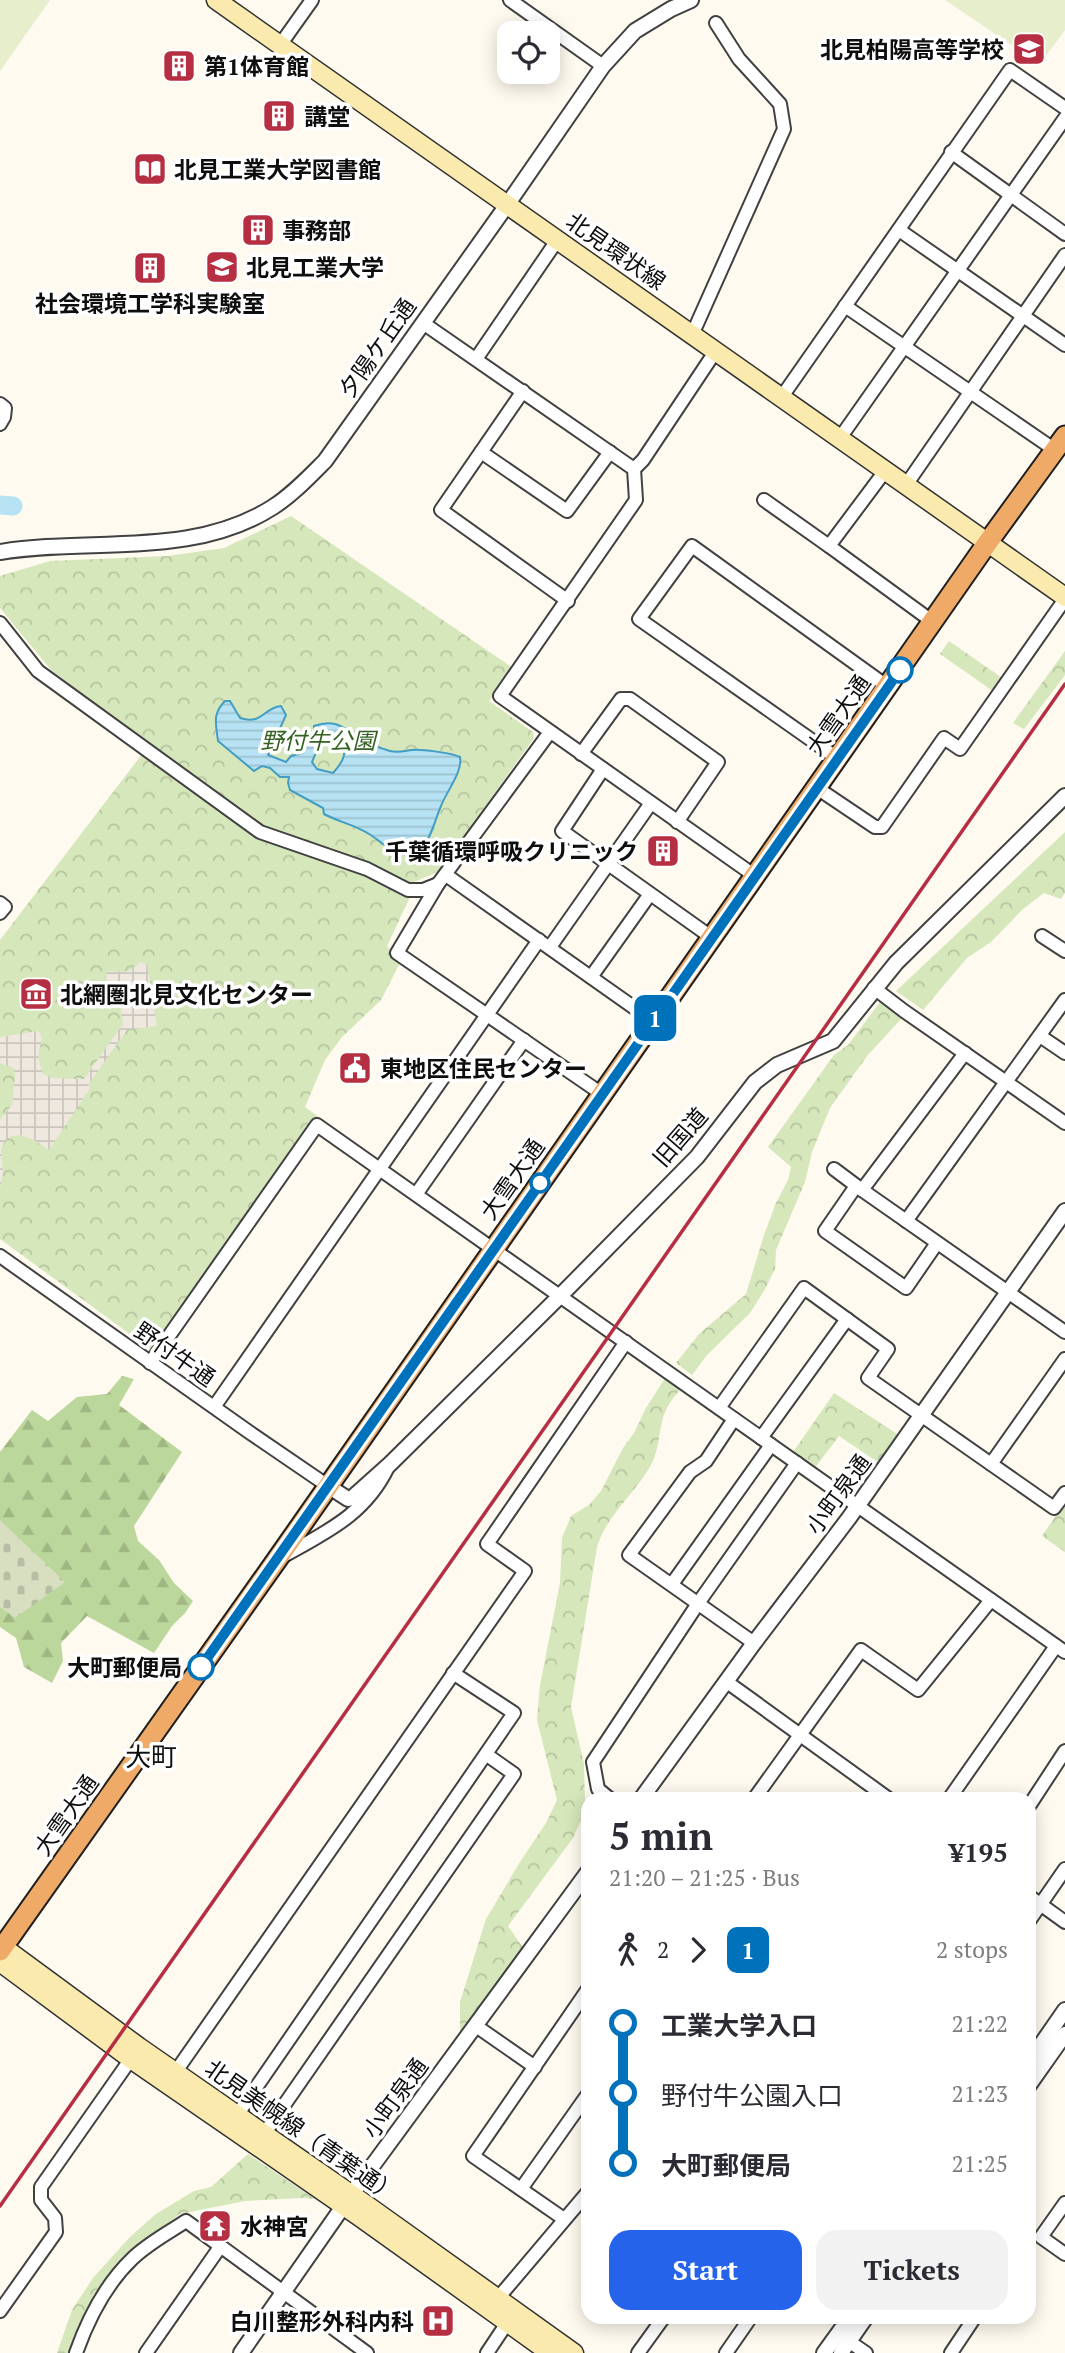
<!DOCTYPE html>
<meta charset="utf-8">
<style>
body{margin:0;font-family:"PT Serif","Noto Sans JP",serif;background:#f2f2f3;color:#2b2b33;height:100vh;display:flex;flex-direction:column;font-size:26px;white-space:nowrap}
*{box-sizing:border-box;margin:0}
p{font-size:23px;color:#7c7c81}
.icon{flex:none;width:38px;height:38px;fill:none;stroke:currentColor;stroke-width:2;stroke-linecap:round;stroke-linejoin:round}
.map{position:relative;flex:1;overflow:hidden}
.side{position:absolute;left:581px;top:1792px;width:455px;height:532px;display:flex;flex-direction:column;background:#fff;border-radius:21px;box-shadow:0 4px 18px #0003}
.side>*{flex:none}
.badge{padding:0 14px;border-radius:10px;font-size:24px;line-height:46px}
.buttons{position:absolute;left:497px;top:21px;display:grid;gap:14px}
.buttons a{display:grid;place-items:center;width:63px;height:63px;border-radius:14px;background:#fff;box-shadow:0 4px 18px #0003;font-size:35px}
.map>.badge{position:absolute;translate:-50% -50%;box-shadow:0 0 0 4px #fff}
.legs{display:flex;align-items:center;gap:10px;height:77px;padding:0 28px;font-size:23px}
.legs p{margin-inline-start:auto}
.head{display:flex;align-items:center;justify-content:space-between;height:119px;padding:0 28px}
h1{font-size:38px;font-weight:800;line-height:52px}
.primary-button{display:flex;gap:14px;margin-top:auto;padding:14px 28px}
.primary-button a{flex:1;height:80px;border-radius:21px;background:#2563eb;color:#fff;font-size:28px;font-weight:800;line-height:80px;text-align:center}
.primary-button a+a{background:#f2f2f3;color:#2b2b33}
ul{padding:0 28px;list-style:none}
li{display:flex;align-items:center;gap:24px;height:70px;font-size:26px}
li i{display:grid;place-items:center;width:10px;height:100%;margin:0 9px;background:currentColor}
li i::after{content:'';width:18px;height:18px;margin:-9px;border:5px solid;border-radius:50%;background:#fff}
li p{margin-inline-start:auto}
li:first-child i{background:linear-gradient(#0000 50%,currentColor 0)}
li:last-child i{background:linear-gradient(currentColor 50%,#0000 0)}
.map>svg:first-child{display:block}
.forest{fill:url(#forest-firs)}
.cemetery{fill:url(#cemetery-stones)}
.park{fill:url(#park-crowns)}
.pitch{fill:#e6eecc}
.plaza{fill:url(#plaza-grid)}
.water{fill:url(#water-rules);stroke:#429ec5;stroke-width:2;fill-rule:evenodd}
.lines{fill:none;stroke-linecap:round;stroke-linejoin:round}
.river{stroke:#b7e2f3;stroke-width:19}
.minor-casing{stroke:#414141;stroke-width:16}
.tertiary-casing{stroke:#414141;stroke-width:18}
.secondary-casing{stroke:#303030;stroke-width:21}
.trunk-casing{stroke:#1f1f1f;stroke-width:23}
.minor{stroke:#fff;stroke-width:12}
.tertiary{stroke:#fff;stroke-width:14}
.secondary{stroke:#faeaae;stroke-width:18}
.trunk{stroke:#ea6;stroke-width:19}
.rail{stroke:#b62e42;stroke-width:3.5}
.line-1-casing{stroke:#fff;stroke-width:16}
.line-1{stroke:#0072bc;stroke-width:10}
.stop-1-dot{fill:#fff;stroke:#0072bc;stroke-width:3.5}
.labels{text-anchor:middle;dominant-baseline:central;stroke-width:7;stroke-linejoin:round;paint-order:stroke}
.poi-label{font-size:23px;font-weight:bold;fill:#0e0e0e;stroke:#fff;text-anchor:start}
.street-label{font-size:23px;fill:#0e0e0e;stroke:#fff}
.park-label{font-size:23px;font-style:italic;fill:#356222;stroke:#fff}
.stop-label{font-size:23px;font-weight:bold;fill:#0e0e0e;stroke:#fff;text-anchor:end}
.quarter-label{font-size:26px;fill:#0e0e0e;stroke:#fff}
</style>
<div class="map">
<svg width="1065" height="2353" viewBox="0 0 1065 2353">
<defs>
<pattern id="forest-firs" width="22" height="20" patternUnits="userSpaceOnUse" patternTransform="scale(1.75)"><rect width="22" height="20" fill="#bcd79b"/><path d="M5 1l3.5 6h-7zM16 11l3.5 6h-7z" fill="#a0b784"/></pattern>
<pattern id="cemetery-stones" width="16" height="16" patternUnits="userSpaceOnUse" patternTransform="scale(1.75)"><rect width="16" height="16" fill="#d8dfc1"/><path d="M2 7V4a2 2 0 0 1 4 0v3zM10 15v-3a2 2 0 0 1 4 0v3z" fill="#b8bea5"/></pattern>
<pattern id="park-crowns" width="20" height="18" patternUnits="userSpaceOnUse" patternTransform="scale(1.75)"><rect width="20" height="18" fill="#d6e7bb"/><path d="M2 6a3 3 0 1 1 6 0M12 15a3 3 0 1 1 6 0" fill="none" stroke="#b6c5a0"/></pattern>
<pattern id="plaza-grid" width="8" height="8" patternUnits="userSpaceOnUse" patternTransform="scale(1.75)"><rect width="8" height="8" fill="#eee8df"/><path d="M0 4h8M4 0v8" fill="none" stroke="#cbc6be"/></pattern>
<pattern id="water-rules" width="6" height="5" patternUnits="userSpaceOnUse" patternTransform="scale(1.75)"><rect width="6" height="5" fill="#b7e2f3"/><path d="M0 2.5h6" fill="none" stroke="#9cc1cf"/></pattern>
</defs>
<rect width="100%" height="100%" fill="#fefaef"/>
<!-- forest -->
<path class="forest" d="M 122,1376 L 134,1379 L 119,1405 L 182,1452 L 134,1526 L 138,1541 L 159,1560 L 174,1583 L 193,1601 L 185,1613 L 172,1626 L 154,1653 L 87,1616 L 61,1643 L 63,1661 L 52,1683 L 24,1667 L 16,1638 L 0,1627 L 0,1452 L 32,1410 L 48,1421 L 77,1397 L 107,1394 Z"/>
<!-- cemetery -->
<path class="cemetery" d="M 0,1520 L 65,1582 L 15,1618 L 0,1607 Z"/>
<!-- park -->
<g class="park">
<path d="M 291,516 L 513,668 L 489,701 L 533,732 L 534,738 L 438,872 L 409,884 L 409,899 L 387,946 L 401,961 L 381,1000 L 342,1037 L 325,1060 L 305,1107 L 319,1117 L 153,1351 L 0,1239 L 0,940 L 149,745 L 51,670 L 0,608 L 0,576 L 50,561 L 168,556 L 224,548 Z"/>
<path d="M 949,641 L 1005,680 L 997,694 L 940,654 Z"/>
<path d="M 1065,651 L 1065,675 L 1024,729 L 1013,723 Z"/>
<path d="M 1065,832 L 1065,893 L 1061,899 L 1044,893 L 1023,909 L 991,942 L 967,958 L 923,1010 L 896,991 Z"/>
<path d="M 880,1002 L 902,1018 L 867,1056 L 830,1108 L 812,1152 L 805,1182 L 776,1250 L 775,1269 L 764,1291 L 750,1313 L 707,1355 L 692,1375 L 676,1363 L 699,1334 L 746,1294 L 764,1235 L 776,1203 L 788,1180 L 791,1167 L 768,1147 L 834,1055 L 848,1045 Z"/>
<path d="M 667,1375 L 683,1386 C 675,1396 666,1406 663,1418 C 658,1436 659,1454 648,1470 C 632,1496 606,1517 597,1547 L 571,1707 L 584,1764 L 585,1802 L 583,1816 L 573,1838 L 508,1926 L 524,1949 L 460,2041 L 460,2002 L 486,1919 L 520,1862 L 546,1823 L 557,1800 L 537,1720 L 540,1685 L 560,1583 L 562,1538 L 571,1516 L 589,1505 L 601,1491 L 623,1448 L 634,1433 L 646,1408 Z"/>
<path d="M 834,1393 L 905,1439 L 885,1467 L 839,1436 L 811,1473 L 789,1458 Z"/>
<path d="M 1065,1502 L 1065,1552 L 1042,1536 Z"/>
<path d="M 248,2154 L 315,2199 L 301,2198 L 245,2201 L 180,2214 L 158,2230 L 129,2257 L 73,2353 L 57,2353 L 72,2310 L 93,2278 L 129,2238 L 156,2214 L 194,2191 L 211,2187 Z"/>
</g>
<!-- pitch -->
<g class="pitch">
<path d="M 0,0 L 50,0 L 0,71 Z"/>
<path d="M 945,0 L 1065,0 L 1065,30 L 1040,64 Z"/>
</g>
<!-- plaza -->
<path class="plaza" d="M 140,962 L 147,964 L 157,1026 L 127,1030 L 88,1085 L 91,1087 L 49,1150 L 34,1140 L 21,1135 L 11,1136 L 5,1141 L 1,1149 L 3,1173 L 0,1188 L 0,1120 L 12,1105 L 15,1077 L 14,1068 L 0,1063 L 0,1037 L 38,1031 L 42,1037 L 38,1057 L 43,1074 L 53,1078 L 84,1079 L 123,1024 L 118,988 L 105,978 L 107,971 L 124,972 L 132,969 Z"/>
<!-- water -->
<path class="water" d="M 225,701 L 230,701 L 240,718 C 263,725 263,708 281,706 L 286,715 L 268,755 L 286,762 L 291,756 L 303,753 L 306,746 L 302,739 L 304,737 L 314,736 L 314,726 C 335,718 344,728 359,738 C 368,744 380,748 390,751 C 398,753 404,751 412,750 C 421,749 452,753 460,757 C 463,772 446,792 441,806 C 431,829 425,871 391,849 C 383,845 376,838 369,834 C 355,825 339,822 324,814 L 323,808 L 290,790 L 288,783 L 289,777 L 280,777 L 270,768 L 262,766 L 254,771 L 218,741 C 216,724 212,714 225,701 ZM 335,739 C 351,750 343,762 333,773 L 317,769 L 312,762 L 319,745 Z"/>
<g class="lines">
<!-- river -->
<path class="river" d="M 0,505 L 13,506"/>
<defs>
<g id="minor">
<path d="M 510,0 L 603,66"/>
<path d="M 280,45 L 312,0"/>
<path d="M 951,152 L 1065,234"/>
<path d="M 899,230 L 1065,345"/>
<path d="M 845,306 L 1055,450"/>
<path d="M 423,323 L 634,469 L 636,500 L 500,696 L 755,876"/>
<path d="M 692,335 L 784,129 L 780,104 L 739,59 L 716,23"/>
<path d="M 476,359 L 558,239"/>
<path d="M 523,391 L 441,510 L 568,601"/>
<path d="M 781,398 L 1010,70 L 1065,108"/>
<path d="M 0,404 L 5,408 L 4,417 L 0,424"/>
<path d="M 840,438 L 1065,118"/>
<path d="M 481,452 L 567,511 L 610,452"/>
<path d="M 634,469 L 643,460 L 715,352"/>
<path d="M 906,485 L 1065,255"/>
<path d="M 764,500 L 829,546 L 885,471"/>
<path d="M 829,546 L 933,622"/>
<path d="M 0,623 L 38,671 L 260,832 L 367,869 L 408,890 L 423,890 L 438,884"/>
<path d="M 550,732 L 438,884 L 397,953 L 602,1094"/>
<path d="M 581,754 L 621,699 L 630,699 L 718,762 L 677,822"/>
<path d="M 837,758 L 639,619 L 692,546 L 888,687"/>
<path d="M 603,769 L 562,831 L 711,937"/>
<path d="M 817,788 L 875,827 L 882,827 L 944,738 L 960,749 L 1065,599"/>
<path d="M 446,875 L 653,1021"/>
<path d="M 0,903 L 5,907 L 0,913"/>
<path d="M 1042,936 L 1065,951"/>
<path d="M 550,947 L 651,803"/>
<path d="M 591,977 L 650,894"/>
<path d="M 874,988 L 904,1011 L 1065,1123"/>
<path d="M 1040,1036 L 1065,1053"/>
<path d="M 965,1053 L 862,1190 L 1065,1332"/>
<path d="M 834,1169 L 862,1190"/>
<path d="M 856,1186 L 825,1231 L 906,1288 L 937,1243"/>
<path d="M 417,1193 L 524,1040"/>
<path d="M 906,1221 L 1065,1000"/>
<path d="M 0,1256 L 249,1432 L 328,1486"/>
<path d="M 150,1363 L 317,1125 L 1065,1652"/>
<path d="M 214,1407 L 539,940"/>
<path d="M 719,1408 L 804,1288 L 888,1349 L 868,1378 L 1054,1508 L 1065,1493"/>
<path d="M 734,1419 L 706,1461 L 690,1472 L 629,1555 L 754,1643"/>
<path d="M 761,1438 L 847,1319"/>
<path d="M 991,1464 L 1065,1359"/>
<path d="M 282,1557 C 326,1532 365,1515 388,1467"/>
<path d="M 672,1584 L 771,1445"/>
<path d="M 727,1682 L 889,1799"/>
<path d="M 610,1799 L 598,1789 L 593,1762 L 699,1602 L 797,1463"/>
<path d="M 754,1799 L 861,1650 L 918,1690 L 991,1600"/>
<path d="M 949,1799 L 1056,1646"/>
<path d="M 1029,1806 L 1065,1751"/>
<path d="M 1029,1896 L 1065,1922"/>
<path d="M 1029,1921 L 1065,1869"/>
<path d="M 476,2026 L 535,2067"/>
<path d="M 172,2077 L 525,1571 L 487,1544 L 626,1342"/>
<path d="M 233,2121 L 514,1713 L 453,1673"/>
<path d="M 264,2134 L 514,1774 L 487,1755"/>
<path d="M 521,2189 L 588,2094"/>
<path d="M 1065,2203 L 1041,2237 L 1065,2254"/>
<path d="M 564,2219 L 473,2156 L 588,1989"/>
<path d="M 493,2304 L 588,2192"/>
<path d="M 0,2311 L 56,2232 L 55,2218 L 41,2200 L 41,2187 L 135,2053"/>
<path d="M 841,2336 L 866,2353"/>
<path d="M 76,2353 C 88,2319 105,2285 132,2259 C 147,2244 168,2233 186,2221 L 367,2353"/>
<path d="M 146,2353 L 220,2247"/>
<path d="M 487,2353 L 511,2317"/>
<path d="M 638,2353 L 664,2317"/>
<path d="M 726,2353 L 751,2317"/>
<path d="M 951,2353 L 975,2317"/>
</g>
<g id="tertiary">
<path d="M 0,552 C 90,537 192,559 273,507 C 292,495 309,477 325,461 L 507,205 L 603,66 L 635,31 L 671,9 L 691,0"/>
<path d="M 328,1486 L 348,1499 L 352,1498 L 390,1464 L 560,1296 L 697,1157 L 755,1082 L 777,1065 L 833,1041 L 896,963 L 1065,796"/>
<path d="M 641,1799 L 754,1643 L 849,1518 L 1065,1211"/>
<path d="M 1029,2062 L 1065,2010"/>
<path d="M 1029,2085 L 1065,2034"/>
<path d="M 241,2353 L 351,2195 L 588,1872"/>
<path d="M 824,2353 L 850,2317"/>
<path d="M 841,2353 L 866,2317"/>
</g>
<g id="secondary">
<path d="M 216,0 L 1065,597"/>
<path d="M 3,1947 L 139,2047 L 368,2206 L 574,2353"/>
<path d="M 0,1962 L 131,2059 L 360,2217 L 550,2353"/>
</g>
<path id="trunk" d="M 0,1951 L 276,1561 L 988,542 L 1065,436"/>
</defs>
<!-- minor casing -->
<use href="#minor" class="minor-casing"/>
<!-- tertiary casing -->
<use href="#tertiary" class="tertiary-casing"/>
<!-- secondary casing -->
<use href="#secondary" class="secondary-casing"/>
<!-- trunk casing -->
<use href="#trunk" class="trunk-casing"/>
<!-- minor -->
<use href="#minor" class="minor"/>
<!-- tertiary -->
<use href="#tertiary" class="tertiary"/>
<!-- secondary -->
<use href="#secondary" class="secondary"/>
<!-- trunk -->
<use href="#trunk" class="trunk"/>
<!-- rail -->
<path class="rail" d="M 0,2206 L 1065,684"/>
</g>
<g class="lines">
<defs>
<path id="line-1" d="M 201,1667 L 900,670"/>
</defs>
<!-- line-1 casing -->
<use href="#line-1" class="line-1-casing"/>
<!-- line-1 -->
<use href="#line-1" class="line-1"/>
</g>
<!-- icons -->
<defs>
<symbol id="school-square" viewBox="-11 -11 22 22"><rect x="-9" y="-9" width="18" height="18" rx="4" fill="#b62e42" stroke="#fff"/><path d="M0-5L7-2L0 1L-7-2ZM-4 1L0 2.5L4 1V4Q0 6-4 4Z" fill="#fff"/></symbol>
<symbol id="building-square" viewBox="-11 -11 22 22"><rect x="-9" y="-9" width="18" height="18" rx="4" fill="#b62e42" stroke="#fff"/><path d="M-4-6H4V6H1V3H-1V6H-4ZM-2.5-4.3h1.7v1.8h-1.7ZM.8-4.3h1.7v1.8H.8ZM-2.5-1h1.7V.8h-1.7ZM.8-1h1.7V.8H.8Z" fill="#fff"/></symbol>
<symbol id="library-square" viewBox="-11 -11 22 22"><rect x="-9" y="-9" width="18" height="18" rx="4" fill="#b62e42" stroke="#fff"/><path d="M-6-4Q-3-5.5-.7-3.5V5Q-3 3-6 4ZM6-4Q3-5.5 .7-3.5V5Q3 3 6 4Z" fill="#fff"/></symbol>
<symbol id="university-square" viewBox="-11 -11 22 22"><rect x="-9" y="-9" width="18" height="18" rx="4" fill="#b62e42" stroke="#fff"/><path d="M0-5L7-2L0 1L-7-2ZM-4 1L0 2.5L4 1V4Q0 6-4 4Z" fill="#fff"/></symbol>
<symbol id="museum-square" viewBox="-11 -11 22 22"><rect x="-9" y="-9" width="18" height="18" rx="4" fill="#b62e42" stroke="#fff"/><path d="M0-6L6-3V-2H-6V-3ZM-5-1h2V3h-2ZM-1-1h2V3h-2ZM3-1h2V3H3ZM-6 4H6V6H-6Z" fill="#fff"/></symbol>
<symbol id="civic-square" viewBox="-11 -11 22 22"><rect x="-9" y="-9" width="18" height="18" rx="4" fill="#b62e42" stroke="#fff"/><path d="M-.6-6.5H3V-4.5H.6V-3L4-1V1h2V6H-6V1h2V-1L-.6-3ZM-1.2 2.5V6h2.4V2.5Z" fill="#fff"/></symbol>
<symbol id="temple-square" viewBox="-11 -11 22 22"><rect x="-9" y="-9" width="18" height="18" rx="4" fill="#b62e42" stroke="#fff"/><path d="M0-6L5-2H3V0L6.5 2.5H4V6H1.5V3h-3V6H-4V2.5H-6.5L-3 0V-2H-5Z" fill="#fff"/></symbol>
<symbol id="hospital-square" viewBox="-11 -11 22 22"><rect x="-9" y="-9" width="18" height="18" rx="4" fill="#b62e42" stroke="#fff"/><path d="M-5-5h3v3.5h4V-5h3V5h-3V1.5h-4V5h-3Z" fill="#fff"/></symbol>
</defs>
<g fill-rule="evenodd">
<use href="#school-square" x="1010" y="30" width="38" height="38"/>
<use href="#building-square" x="160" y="47" width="38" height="38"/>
<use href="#building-square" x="260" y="97" width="38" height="38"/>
<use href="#library-square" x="131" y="150" width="38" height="38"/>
<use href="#building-square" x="239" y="211" width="38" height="38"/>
<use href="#university-square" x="203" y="248" width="38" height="38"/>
<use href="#building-square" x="131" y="249" width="38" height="38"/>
<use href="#building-square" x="644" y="832" width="38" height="38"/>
<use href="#museum-square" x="17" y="975" width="38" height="38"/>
<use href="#civic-square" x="336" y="1049" width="38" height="38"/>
<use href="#temple-square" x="196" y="2207" width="38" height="38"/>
<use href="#hospital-square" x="419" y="2302" width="38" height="38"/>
</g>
<!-- markers -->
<g class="stop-1-dot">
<circle cx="900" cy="670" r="12"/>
<circle cx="540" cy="1183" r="9"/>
<circle cx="201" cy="1667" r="12"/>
</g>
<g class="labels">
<!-- poi labels -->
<g class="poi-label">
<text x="1004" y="49" text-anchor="end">北見柏陽高等学校</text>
<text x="204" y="66">第1体育館</text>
<text x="304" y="116">講堂</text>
<text x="174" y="169">北見工業大学図書館</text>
<text x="282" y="230">事務部</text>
<text x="246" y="267">北見工業大学</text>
<text x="150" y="303" text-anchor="middle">社会環境工学科実験室</text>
<text x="638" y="851" text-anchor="end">千葉循環呼吸クリニック</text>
<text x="60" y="994">北網圏北見文化センター</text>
<text x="380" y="1068">東地区住民センター</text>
<text x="240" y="2226">水神宮</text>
<text x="414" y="2321" text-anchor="end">白川整形外科内科</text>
</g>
<!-- street labels -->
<g class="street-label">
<text transform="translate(616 251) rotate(35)">北見環状線</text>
<text transform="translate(377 348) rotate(-55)">夕陽ケ丘通</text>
<text transform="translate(838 715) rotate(-55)">大雪大通</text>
<text transform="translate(680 1137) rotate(-49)">旧国道</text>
<text transform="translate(512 1179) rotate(-55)">大雪大通</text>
<text transform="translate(175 1354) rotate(35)">野付牛通</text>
<text transform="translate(838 1494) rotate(-54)">小町泉通</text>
<text transform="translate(66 1815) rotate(-55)">大雪大通</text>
<text transform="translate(395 2098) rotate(-54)">小町泉通</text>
<text transform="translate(302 2131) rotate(35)">北見美幌線（青葉通）</text>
</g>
<!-- park labels -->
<g class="park-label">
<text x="318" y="740">野付牛公園</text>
</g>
<!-- stop labels -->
<g class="stop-label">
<text x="182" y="1667">大町郵便局</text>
</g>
<!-- quarter labels -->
<g class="quarter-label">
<text x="151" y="1756">大町</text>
</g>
</g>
</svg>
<div class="buttons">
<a><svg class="icon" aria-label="locate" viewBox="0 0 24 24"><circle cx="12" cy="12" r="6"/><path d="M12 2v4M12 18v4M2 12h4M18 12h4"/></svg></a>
</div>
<b class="badge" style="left:655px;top:1018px;background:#0072bc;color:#fff">1</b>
<section class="side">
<div class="head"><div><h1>5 min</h1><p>21:20 – 21:25 · Bus</p></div><b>¥195</b></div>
<div class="legs"><svg class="icon" aria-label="walk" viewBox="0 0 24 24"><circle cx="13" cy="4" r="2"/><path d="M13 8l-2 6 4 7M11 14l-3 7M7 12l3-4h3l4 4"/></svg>2<svg class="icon" aria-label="forward" viewBox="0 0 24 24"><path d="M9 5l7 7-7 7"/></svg><b class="badge" style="background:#0072bc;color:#fff">1</b><p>2 stops</p></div>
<ul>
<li><i style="color:#0072bc"></i><b>工業大学入口</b><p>21:22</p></li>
<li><i style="color:#0072bc"></i><span>野付牛公園入口</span><p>21:23</p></li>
<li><i style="color:#0072bc"></i><b>大町郵便局</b><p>21:25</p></li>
</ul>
<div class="primary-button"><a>Start</a><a>Tickets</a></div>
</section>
</div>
